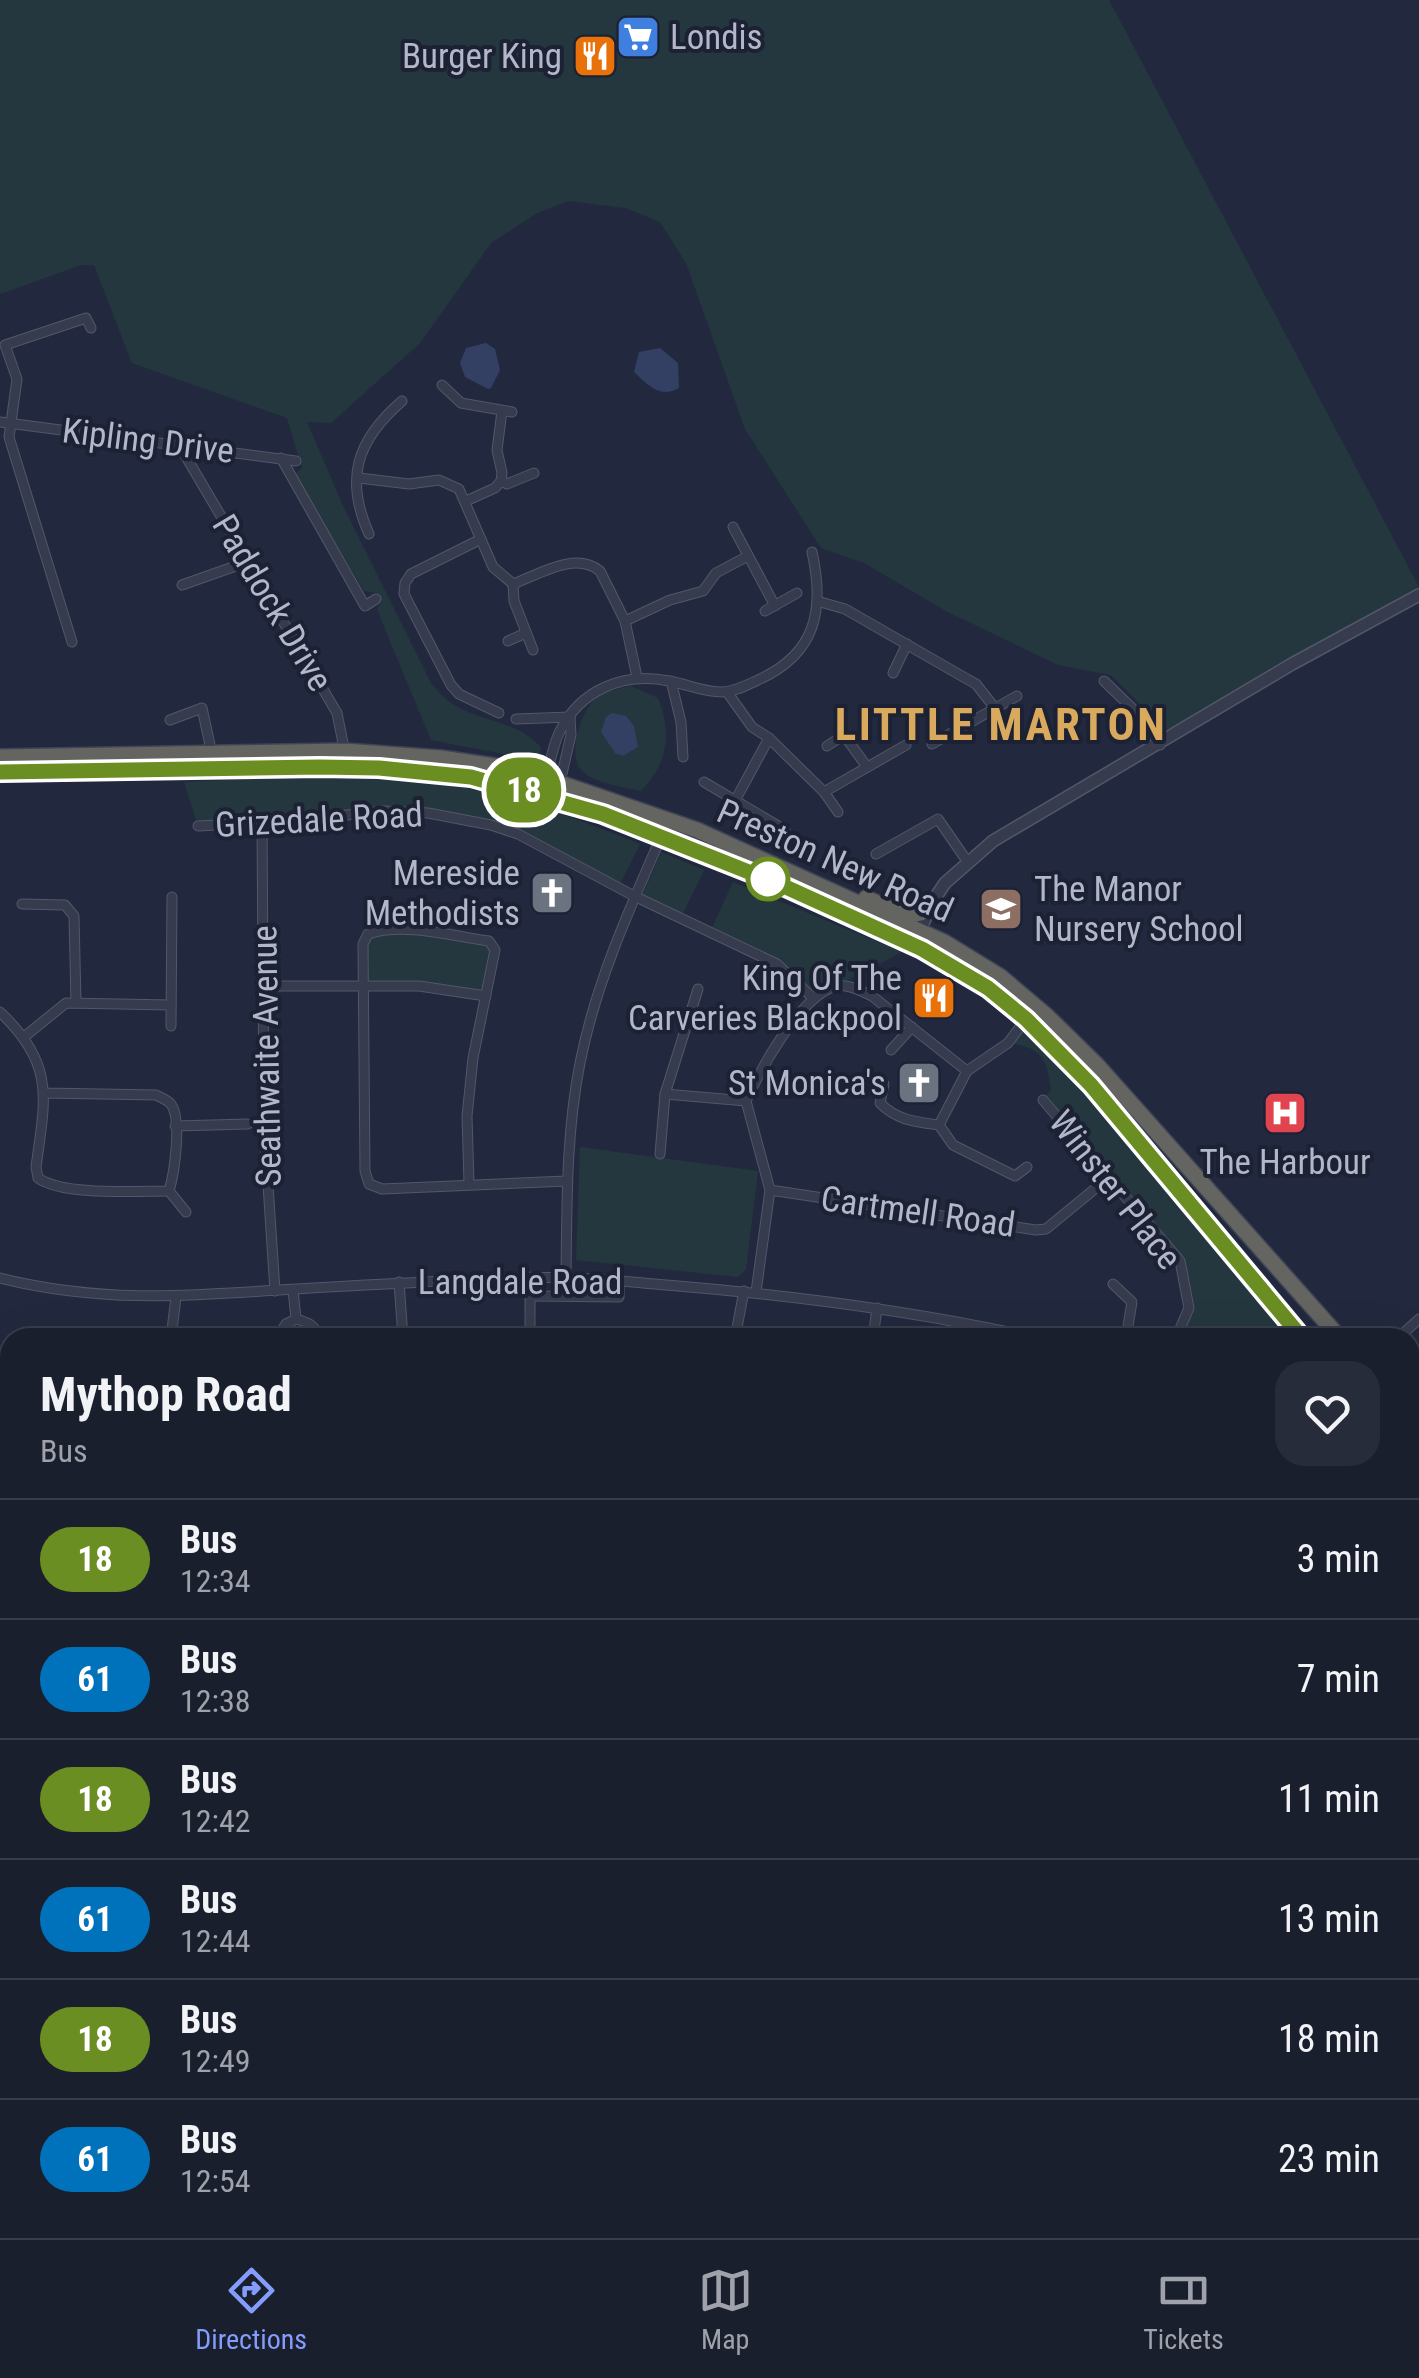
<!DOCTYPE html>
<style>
body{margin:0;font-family:"Roboto Condensed",sans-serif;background:#272c3a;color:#f1f3f6;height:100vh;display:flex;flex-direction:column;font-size:38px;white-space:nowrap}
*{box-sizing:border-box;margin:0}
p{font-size:32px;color:#9fa2aa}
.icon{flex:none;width:55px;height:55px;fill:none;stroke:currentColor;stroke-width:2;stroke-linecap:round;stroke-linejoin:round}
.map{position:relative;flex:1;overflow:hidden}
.panel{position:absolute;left:0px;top:1328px;width:1420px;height:912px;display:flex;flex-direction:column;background:#1a1f2e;border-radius:30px 30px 0 0;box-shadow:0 10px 40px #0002,0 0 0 2px #383d4a}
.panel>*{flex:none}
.badge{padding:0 20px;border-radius:32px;font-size:35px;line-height:65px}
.map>.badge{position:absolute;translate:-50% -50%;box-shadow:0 0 0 5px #fff}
.round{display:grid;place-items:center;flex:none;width:105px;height:105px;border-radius:30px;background:#272c3a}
.summary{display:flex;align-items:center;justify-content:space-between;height:170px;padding:0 40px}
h1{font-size:48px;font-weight:700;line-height:75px}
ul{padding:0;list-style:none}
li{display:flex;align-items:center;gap:30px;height:120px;padding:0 40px;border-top:2px solid #383d4a}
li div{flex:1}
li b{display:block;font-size:38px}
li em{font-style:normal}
li .badge{min-width:110px;font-weight:700;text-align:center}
.menu{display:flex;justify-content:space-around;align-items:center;height:140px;border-top:2px solid #383d4a;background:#1a1f2e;font-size:28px;color:#9fa2aa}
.menu a{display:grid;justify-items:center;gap:5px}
.menu .active{color:#849dfc}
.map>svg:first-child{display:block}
.green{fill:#24373f}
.water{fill:#343f64}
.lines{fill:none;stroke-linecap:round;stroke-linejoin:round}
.minor-casing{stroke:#525769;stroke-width:11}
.tertiary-casing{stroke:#525769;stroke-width:14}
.primary-casing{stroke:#404557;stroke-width:18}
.trunk-casing{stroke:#3f4456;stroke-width:18}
.minor{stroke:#363c4e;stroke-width:9}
.tertiary{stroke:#363c4e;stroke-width:11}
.primary{stroke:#545b6e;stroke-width:15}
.trunk{stroke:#646460;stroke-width:15}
.line-casing{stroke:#fff;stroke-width:22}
.line{stroke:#6b8e23;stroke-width:15}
.stop-dot{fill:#fff;stroke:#6b8e23;stroke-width:5}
.labels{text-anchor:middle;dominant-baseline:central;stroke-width:8;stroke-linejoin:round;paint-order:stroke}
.poi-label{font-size:35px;fill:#b2b7c9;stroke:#1c2133;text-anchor:end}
.street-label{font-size:35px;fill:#b2b7c9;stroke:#1c2133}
.district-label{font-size:45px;font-weight:bold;letter-spacing:2.5px;fill:#d9a95d;stroke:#1c2133}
</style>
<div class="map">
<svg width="1419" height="2238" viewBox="0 0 1419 2238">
<rect width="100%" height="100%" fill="#22293e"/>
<!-- green -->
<g class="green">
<path d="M 0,0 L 1109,0 L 1419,587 L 1419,595 L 1171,728 L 1165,729 L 1111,675 L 1058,665 L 946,611 L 864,563 L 821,548 L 745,429 L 686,263 L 660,222 L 626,208 L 568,201 L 537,213 L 491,243 L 420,343 L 331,423 L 307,422 L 343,506 L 431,683 C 436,689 442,696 448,701 C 477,722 519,720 541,748 L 539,761 L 431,740 L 382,622 L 377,608 L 382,602 L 377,593 L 364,591 L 295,474 L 302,468 L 287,418 L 132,363 L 94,265 L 81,265 L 0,294 Z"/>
<path d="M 631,686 L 658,698 C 672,733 668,763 641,791 C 624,787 596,784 582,771 C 567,756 580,714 594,700 C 604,691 618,689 631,686 Z"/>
<path d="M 290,777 C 324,777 358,776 392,778 C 479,784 560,811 640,844 L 618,888 L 518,834 L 428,813 L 198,826 L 184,782 Z"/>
<path d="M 661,852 L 704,870 L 681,918 L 641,899 Z"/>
<path d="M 733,882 L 902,952 L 813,998 L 777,964 L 710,932 Z"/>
<path d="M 379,930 L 489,941 L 495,950 L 486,996 L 454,989 L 364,987 L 368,934 Z"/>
<path d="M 1026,1019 L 1302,1337 L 1176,1337 L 1189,1308 L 1180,1261 L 1043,1100 L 1051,1090 C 1047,1058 1041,1047 1008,1043 Z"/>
<path d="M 580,1147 L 758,1171 L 746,1269 L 738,1277 L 576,1260 Z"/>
<path d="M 1419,2219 L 1419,2238 L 1270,2238 L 1331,2230 L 1410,2230 L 1410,2220 Z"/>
<path d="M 455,2233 L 532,2238 L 177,2238 Z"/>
</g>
<!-- water -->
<g class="water">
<path d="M 486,343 L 495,349 L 500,370 L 491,388 L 488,389 L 465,377 L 460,363 L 466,348 Z"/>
<path d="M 660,348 L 678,363 L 679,388 C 660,399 648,385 634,372 L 639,352 Z"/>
<path d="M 612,713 L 626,716 L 634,726 L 638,747 L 623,756 L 615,753 L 601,732 L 606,717 Z"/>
</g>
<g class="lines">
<defs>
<g id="minor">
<path d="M 442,385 L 461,403 L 512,412"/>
<path d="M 0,422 L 296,461"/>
<path d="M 179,445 L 337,713 L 345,753"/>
<path d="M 281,458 L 365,606 L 376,599"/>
<path d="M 359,478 L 409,484 L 439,480 L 459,489 L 493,567 L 513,584 C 540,574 575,551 600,571 L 625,621 L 637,677"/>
<path d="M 501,481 L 507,484 L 534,473"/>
<path d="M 466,501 L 495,488 L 501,481 L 502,473 L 497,450 L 502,411"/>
<path d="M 733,527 L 775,606"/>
<path d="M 369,534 C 344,478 357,440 402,401"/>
<path d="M 481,539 L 411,574 L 405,583 L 404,594 L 451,685 L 459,694 L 499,713"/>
<path d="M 513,584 L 514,601 L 533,650"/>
<path d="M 182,585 L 247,562"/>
<path d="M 817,601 L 845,609 L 960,675 L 976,684 L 994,707"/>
<path d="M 765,611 L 797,593"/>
<path d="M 625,621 L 670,600 L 703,591 L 716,573 L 748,556"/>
<path d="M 508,641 L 526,633"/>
<path d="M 72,642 L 9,437 L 17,379 L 5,345 L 86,318 L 91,328"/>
<path d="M 893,673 L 907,644"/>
<path d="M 671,681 L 681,722 L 683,757"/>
<path d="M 1104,681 L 1132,708 L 1160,745"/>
<path d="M 727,692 L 752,727 L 769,738 L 824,792 L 838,812"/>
<path d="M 516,719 L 570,717"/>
<path d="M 170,720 L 202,708 L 212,754"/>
<path d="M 932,744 L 1017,696"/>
<path d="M 827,746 L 844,735 L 867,767"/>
<path d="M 546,777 C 550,763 553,746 559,733 C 580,689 624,672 669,681 C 687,684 703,692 722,692 C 734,692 747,685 758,680 C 816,654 825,610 812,552"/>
<path d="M 560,782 L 571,735 L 570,717"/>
<path d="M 704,782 L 785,830"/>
<path d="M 824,792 L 906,745"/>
<path d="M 736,799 L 769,738"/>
<path d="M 262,822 L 264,1124 L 275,1291"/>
<path d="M 198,826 L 292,821 L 384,811 L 428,813 L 491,825 L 518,834 L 634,896 L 777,964 L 813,998"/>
<path d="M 876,854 L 938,819 L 967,861"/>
<path d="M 22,904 L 65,905 L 74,916 L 76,1003"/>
<path d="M 264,986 L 419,986 L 486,996"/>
<path d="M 0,1012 C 56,1065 45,1099 36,1167 L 38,1178 C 63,1196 137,1191 169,1191 C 174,1174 183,1118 170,1103 C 167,1100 160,1097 156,1095 L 45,1093"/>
<path d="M 1026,1019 L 1008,1043 L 967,1071 L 939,1125 L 953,1145 L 1015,1176 L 1027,1167"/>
<path d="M 171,1026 L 172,897"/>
<path d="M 24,1037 L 66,1003 L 171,1005"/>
<path d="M 891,1050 L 912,1027"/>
<path d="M 884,1084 L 880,1103 C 896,1120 916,1122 939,1125"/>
<path d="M 665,1094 L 746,1101"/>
<path d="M 1043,1100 L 1180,1261 L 1189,1308 L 1176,1338"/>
<path d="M 175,1126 L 248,1124"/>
<path d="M 660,1154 L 665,1094 L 698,989"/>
<path d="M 469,1183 L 467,1116 L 473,1058 L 495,950 L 489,941 C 452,936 404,922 368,934 L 363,944 L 365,1171 L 369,1184 L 382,1189 L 567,1181"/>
<path d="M 770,1190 L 1036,1230 L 1046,1229 L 1108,1178"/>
<path d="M 169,1191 L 186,1212"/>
<path d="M 530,1277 L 530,1338"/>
<path d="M 566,1277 C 567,1205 566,1134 580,1063 C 597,977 634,899 669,819"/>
<path d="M 0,1278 C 97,1302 179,1297 278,1290 C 361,1285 444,1280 527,1278 C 578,1276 628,1282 678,1286 C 799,1296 919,1312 1037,1338"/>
<path d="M 399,1282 L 403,1338"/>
<path d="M 1113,1284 L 1132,1302 L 1126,1338"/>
<path d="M 293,1290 L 296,1319 C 307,1322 316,1325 319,1338"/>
<path d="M 756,1292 L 770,1190 L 746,1101 C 761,1068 799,999 833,987 C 847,983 859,990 872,996 L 967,1071"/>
<path d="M 530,1296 L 619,1297 L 619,1281"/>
<path d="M 530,1336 L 591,1338"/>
<path d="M 171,1338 L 176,1297"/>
<path d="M 277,1338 L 286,1324 L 296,1319"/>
<path d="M 598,1338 L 607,1334 L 641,1338"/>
<path d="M 735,1338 L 744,1291"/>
<path d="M 873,1338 L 877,1308"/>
<path d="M 1398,1338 L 1419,1319"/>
<path d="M 0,1416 L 10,1428"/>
<path d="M 1410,1459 L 1419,1475"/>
<path d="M 1410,1515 L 1419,1519"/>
<path d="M 10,1586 L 7,1594 L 10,1603"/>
<path d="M 1410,1630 L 1419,1632"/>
<path d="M 1410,1717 L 1419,1719"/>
<path d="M 1410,1791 L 1419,1779"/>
</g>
<g id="tertiary">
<path d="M 918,936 L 931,904 L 945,883 L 993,841 L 1292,664 L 1419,595"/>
<path d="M 0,1697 L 10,1700"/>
<path d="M 1410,1861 L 1419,1859"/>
<path d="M 0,2074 L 10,2070"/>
</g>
<g id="primary">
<path d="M 0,2190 L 10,2185"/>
<path d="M 75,2230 L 75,2238"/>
<path d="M 560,2230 L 644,2238"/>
<path d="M 714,2230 L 762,2238"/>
<path d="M 97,2238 L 116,2230"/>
<path d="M 120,2238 L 149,2230"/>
</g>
<g id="trunk">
<path d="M 0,757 L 345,751 L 441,758 L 522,770 L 697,830 L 944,942 L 1001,977 L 1047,1016 L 1097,1065 L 1340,1338"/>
<path d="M 0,772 L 320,767 L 379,768 L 471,777 L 603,814 L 779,883 L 922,949 L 988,988 L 1026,1019 L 1091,1085 L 1302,1338"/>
<path d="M 866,898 C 887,907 908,922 929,909"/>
<path d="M 1410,1417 L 1419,1428"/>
<path d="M 1410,1475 L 1419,1487"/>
</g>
</defs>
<!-- minor casing -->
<use href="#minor" class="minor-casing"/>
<!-- tertiary casing -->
<use href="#tertiary" class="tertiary-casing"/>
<!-- primary casing -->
<use href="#primary" class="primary-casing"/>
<!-- trunk casing -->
<use href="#trunk" class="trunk-casing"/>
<!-- minor -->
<use href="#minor" class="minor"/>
<!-- tertiary -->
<use href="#tertiary" class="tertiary"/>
<!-- primary -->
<use href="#primary" class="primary"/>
<!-- trunk -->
<use href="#trunk" class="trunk"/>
</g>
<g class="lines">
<defs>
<path id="line" d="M 0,772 L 320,767 L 379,768 L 471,777 L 603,814 L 779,884 L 922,949 L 988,988 L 1026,1019 L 1091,1085 L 1302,1338"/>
</defs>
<!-- line casing -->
<use href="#line" class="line-casing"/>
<!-- line -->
<use href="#line" class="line"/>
</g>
<!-- icons -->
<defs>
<symbol id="supermarket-square" viewBox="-11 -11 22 22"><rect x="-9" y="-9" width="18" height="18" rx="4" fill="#3f7fe0" stroke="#1c2133"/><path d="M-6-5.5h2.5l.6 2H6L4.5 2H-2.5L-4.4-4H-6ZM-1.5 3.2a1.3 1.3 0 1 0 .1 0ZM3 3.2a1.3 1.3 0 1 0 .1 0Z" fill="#fff"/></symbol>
<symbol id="restaurant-square" viewBox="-11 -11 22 22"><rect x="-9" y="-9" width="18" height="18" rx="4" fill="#e8710a" stroke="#1c2133"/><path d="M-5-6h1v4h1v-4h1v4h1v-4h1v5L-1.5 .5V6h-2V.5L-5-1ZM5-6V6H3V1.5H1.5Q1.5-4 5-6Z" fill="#fff"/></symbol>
<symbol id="church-square" viewBox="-11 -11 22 22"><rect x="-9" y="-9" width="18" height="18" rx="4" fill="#6b7280" stroke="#1c2133"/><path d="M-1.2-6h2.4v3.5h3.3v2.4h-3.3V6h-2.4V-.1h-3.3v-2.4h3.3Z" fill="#fff"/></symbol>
<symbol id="school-square" viewBox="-11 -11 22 22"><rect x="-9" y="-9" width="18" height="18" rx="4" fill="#8d6e63" stroke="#1c2133"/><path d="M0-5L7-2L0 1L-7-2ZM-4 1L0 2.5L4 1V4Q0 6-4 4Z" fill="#fff"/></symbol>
<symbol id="hospital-square" viewBox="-11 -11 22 22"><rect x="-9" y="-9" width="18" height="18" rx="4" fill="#e0444e" stroke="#1c2133"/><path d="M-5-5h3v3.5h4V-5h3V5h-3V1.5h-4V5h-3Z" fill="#fff"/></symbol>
</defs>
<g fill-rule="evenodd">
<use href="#supermarket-square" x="613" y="12" width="50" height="50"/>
<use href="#restaurant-square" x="570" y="31" width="50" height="50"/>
<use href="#church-square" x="527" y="868" width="50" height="50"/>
<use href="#school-square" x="976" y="884" width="50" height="50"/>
<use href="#restaurant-square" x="909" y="973" width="50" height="50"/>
<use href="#church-square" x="894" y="1058" width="50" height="50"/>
<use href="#hospital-square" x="1260" y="1088" width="50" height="50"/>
</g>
<!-- markers -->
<circle class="stop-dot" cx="768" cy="879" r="20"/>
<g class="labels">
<!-- poi labels -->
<g class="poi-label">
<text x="670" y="37" text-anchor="start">Londis</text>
<text x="562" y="56">Burger King</text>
<text x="520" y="873">Mereside<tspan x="520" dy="40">Methodists</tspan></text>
<text x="1034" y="889" text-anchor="start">The Manor<tspan x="1034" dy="40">Nursery School</tspan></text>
<text x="902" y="978">King Of The<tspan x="902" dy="40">Carveries Blackpool</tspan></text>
<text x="886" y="1083">St Monica's</text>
<text x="1285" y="1162" text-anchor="middle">The Harbour</text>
</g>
<!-- street labels -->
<g class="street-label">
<text transform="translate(148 441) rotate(7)">Kipling Drive</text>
<text transform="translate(272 603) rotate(59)">Paddock Drive</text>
<text transform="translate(319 820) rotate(-3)">Grizedale Road</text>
<text transform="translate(835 861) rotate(24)">Preston New Road</text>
<text transform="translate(267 1056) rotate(-91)">Seathwaite Avenue</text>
<text transform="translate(1115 1190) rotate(52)">Winster Place</text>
<text transform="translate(918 1212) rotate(8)">Cartmell Road</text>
<text x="520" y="1282">Langdale Road</text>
</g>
<!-- district labels -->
<g class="district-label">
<text x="1001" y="724">LITTLE MARTON</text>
</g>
</g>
</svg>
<b class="badge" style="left:524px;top:790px;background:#6b8e23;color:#fff">18</b>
<section class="panel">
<div class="summary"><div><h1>Mythop Road</h1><p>Bus</p></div><a class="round"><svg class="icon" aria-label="heart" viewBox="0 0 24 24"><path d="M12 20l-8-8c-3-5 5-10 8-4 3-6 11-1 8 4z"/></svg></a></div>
<ul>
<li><span class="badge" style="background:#6b8e23;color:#fff">18</span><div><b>Bus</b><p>12:34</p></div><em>3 min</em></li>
<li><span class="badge" style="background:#0072bc;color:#fff">61</span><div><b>Bus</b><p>12:38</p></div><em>7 min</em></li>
<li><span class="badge" style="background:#6b8e23;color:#fff">18</span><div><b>Bus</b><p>12:42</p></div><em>11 min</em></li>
<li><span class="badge" style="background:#0072bc;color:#fff">61</span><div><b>Bus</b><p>12:44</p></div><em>13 min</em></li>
<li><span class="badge" style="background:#6b8e23;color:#fff">18</span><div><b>Bus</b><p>12:49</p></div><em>18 min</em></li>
<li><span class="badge" style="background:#0072bc;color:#fff">61</span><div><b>Bus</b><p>12:54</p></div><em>23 min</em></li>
</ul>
</section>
</div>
<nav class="menu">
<a class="active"><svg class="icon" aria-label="directions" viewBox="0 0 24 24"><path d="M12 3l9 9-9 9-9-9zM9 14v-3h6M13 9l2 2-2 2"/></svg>Directions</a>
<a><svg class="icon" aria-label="map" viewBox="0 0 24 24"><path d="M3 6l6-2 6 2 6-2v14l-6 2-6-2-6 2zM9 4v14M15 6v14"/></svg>Map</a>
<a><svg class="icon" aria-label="tickets" viewBox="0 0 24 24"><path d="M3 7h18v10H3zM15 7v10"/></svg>Tickets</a>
</nav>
